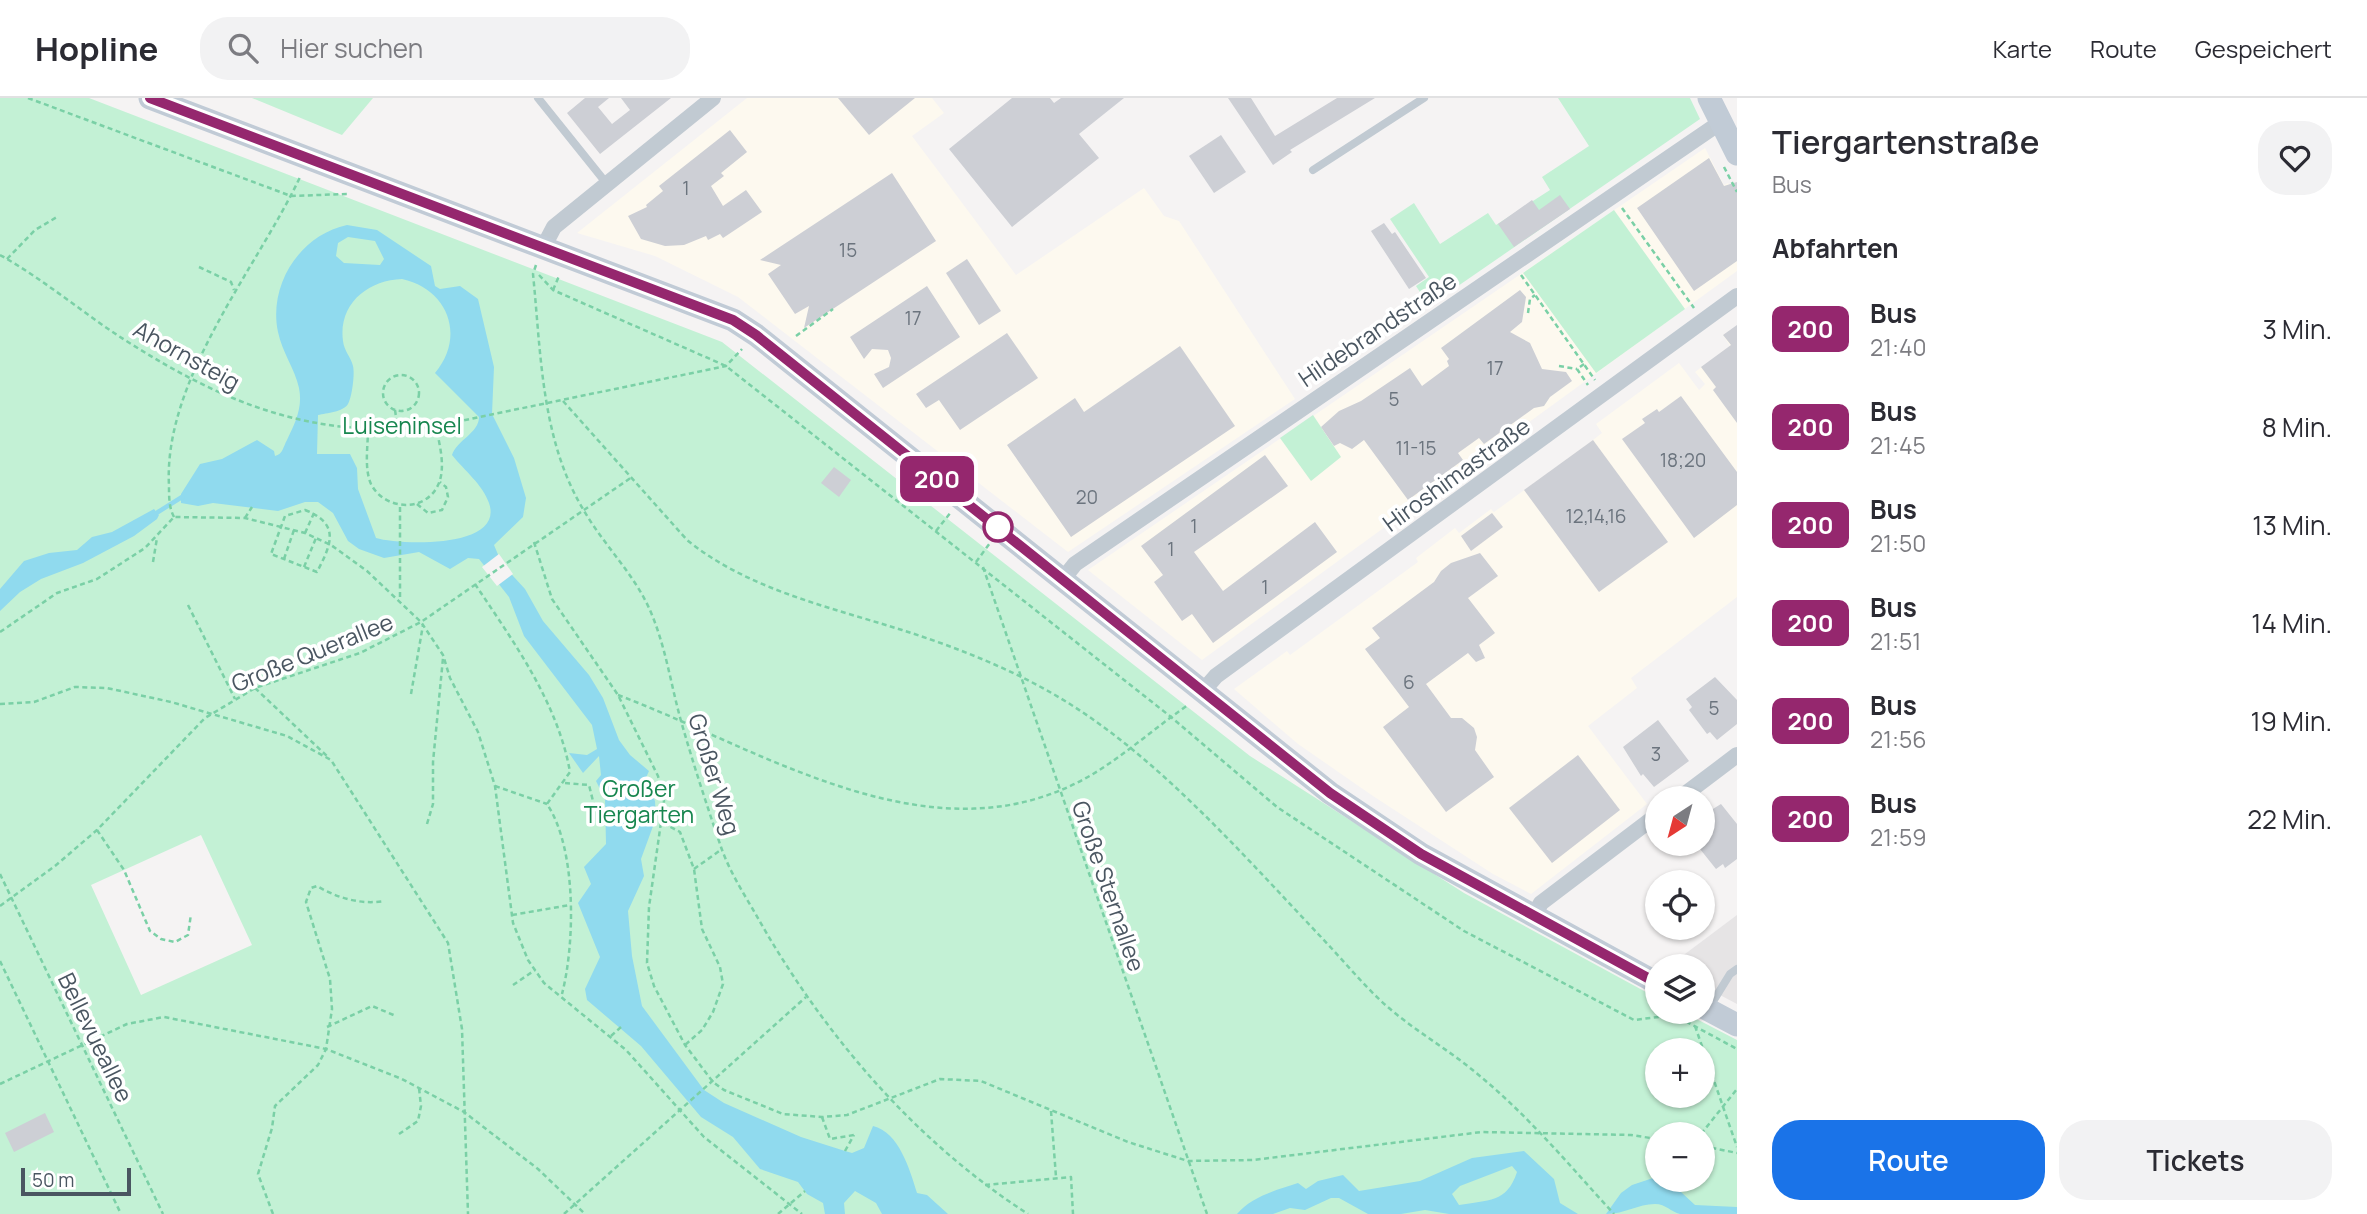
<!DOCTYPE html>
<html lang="de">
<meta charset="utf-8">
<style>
body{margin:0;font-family:Manrope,sans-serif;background:#f2f2f3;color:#2b2b33;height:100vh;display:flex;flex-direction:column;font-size:26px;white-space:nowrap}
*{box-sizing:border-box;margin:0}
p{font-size:23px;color:#7c7c81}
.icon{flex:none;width:38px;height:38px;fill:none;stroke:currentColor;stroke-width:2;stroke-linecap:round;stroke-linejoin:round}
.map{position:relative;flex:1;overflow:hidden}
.details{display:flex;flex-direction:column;background:#fff;width:630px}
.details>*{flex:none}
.badge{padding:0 14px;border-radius:10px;font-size:24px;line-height:46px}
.needle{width:46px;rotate:216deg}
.tools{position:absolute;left:1645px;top:688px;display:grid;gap:14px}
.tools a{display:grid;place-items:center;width:70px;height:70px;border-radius:50%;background:#fff;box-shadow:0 2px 5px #0004;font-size:35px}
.scale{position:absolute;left:21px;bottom:18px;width:110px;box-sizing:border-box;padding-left:7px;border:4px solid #4a5661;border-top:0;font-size:19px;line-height:24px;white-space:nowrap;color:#4a5661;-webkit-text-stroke:5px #fff;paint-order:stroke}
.map>.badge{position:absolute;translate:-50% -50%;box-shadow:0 0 0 4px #fff}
h2{padding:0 35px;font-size:26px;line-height:63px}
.round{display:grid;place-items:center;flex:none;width:74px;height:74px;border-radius:28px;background:#f2f2f3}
.head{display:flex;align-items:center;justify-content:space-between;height:119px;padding:0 35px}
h1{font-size:33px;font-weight:600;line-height:52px}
.primary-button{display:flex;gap:14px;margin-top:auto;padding:14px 35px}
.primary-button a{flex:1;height:80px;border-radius:28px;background:#1a73e8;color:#fff;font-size:28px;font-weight:600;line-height:80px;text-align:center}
.primary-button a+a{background:#f2f2f3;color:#2b2b33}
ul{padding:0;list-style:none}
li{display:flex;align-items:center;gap:21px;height:98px;padding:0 35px}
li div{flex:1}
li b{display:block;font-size:26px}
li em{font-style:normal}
li .badge{min-width:77px;font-weight:700;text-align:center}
header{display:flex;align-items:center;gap:42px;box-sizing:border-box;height:98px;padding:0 35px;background:#fff;border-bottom:2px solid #e1e1e2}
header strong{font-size:33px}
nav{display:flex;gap:38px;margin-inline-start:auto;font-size:24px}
.search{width:490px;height:63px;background:#f2f2f3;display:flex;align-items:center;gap:18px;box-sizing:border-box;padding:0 24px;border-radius:28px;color:#7c7c81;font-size:26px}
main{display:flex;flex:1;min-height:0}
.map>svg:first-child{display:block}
.commercial{fill:#fdf9ef}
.education{fill:#e6e4e5}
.green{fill:#c3f1d5;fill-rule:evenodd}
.water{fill:#90daee;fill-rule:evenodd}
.pier{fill:#f5f3f3}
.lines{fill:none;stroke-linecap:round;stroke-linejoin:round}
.stream{stroke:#90daee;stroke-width:4.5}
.building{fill:#cdcfd5}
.path{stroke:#7ad0a6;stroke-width:2.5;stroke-dasharray:5 3.5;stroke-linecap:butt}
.lane{stroke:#c1cad2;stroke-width:8}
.street{stroke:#c1cad2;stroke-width:16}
.secondary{stroke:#c1cbd6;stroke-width:23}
.line-casing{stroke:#fff;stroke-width:16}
.line{stroke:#95276e;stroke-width:10}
.stop-dot{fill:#fff;stroke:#95276e;stroke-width:3.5}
.labels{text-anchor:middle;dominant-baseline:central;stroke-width:7;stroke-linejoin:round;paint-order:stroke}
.number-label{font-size:19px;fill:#6b747e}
.street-label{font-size:23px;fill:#4a5661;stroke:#fff}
.park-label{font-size:23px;fill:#17864f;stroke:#fff}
</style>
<header>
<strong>Hopline</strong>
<div class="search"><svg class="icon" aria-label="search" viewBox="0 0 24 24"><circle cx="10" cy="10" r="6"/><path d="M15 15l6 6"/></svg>Hier suchen</div>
<nav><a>Karte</a><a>Route</a><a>Gespeichert</a></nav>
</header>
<main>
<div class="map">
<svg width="1737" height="1116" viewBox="0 0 1737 1116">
<rect width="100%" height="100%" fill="#f5f3f3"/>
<!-- commercial -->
<g class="commercial">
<path d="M 747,0 L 932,0 L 944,15 L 912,38 L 1016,177 L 1144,90 L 1164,118 L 1179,123 L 1295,301 L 1068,454 L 738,199 L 655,158 L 577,135 Z"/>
<path d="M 1705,50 L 1724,87 L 1728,85 L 1737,101 L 1737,173 L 1202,562 L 1088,472 Z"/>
<path d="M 1737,231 L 1737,499 L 1631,580 L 1637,590 L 1588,628 L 1647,706 L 1531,796 L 1493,776 L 1373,698 L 1298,646 L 1234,591 L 1287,553 L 1290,557 L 1418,464 L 1416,460 L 1455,430 L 1459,435 L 1491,411 L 1494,414 L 1593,342 L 1602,335 L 1596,326 L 1679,265 L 1699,292 L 1705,286 L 1695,274 L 1730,248 L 1723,237 Z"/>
</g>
<!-- education -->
<path class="education" d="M 1737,817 L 1737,906 L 1703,888 L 1703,868 L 1669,868 Z"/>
<!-- green -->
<g class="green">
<path d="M 0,0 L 89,0 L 722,244 L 1250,658 L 1464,795 L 1657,900 L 1657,914 L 1683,914 L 1737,942 L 1737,1116 L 0,1116 ZM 201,737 L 252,847 L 141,897 L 91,787 ZM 1657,952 L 1703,952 L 1703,998 L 1657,998 ZM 1657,1036 L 1703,1036 L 1703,1082 L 1657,1082 Z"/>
<path d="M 252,0 L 373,0 L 342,37 Z"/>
<path d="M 1558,0 L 1690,0 L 1700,21 L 1429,208 L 1416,188 L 1429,179 L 1390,121 L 1414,105 L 1440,146 L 1488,115 L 1496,127 L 1550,92 L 1542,79 L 1589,48 Z"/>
<path d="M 1614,112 L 1685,211 L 1596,275 L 1523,175 Z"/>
<path d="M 1313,317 L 1341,359 L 1311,383 L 1280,340 Z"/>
</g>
<!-- water -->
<g class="water">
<path d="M 347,127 L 377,132 L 431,168 L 435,188 L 440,191 L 460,188 L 478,201 L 494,269 L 492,316 L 514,360 L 526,400 L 523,419 L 494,447 L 502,466 L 525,491 L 543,523 L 589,577 L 603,600 L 619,642 L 630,657 L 649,673 L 645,682 L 655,703 L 656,720 L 641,761 L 644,778 L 628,813 L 632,858 L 642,908 L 704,992 L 724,1005 L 801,1039 L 845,1053 L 852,1055 L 864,1050 L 873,1028 C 899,1034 910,1072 917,1095 L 927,1097 L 948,1116 L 882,1116 L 876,1105 L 855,1093 L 844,1105 L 845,1116 L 825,1116 L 823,1105 L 807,1096 L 798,1084 L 760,1071 L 733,1039 L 701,1019 L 641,948 L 587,902 L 585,891 L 600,859 L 578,805 L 591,786 L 584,769 L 606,746 L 605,701 L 596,683 L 601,677 L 599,658 L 583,675 L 569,655 L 587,657 L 597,651 L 592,627 L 524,538 L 509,499 L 479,461 L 468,460 L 450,471 L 419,454 L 384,460 L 359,451 L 348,443 L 333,415 L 318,404 L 305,404 L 278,413 L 213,405 L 198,408 L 181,405 L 181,396 L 200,366 L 222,361 L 257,342 L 274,353 L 275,358 C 283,356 283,349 287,342 C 295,325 303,310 299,290 C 295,271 282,254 278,234 C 268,187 300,137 347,127 ZM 348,139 L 375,143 L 384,161 L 380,167 L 344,165 L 336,158 L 338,145 ZM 402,181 C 448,191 466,238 435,275 L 479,319 C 479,335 457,342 452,357 C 464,372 483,387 489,405 C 505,451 399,447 376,440 L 358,391 L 357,370 L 350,356 L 317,356 L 318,317 C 327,315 343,314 348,306 C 352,299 355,276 353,268 C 351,259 344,253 343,243 C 338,206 368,182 402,181 Z"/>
<path d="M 154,411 L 159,417 L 157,421 L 134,438 L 83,465 L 41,481 L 20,494 L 0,513 L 0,491 L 24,463 L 49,455 L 77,452 L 92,439 L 112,434 Z"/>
<path d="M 1524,1053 L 1554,1081 L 1560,1105 L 1578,1116 L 1449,1116 L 1425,1112 L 1401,1116 L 1368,1116 L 1339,1100 L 1331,1100 L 1305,1112 L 1290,1110 L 1273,1116 L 1237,1116 C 1252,1098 1277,1092 1298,1085 L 1306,1091 L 1318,1083 L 1343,1077 L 1359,1093 L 1420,1083 L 1472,1060 ZM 1512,1068 L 1517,1074 C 1507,1105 1488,1102 1459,1107 L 1452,1096 L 1460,1088 Z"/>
<path d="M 1653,1080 L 1668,1082 L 1695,1107 L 1737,1109 L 1737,1116 C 1720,1116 1697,1116 1680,1116 C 1671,1114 1666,1106 1655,1106 C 1638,1106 1625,1116 1606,1116 L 1621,1095 L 1632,1087 Z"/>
</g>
<!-- pier -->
<path class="pier" d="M 499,456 L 513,476 L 497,488 L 482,469 Z"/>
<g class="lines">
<!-- stream -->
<path class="stream" d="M 158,414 L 182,399"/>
</g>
<!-- building -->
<g class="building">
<path d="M 585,0 L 609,0 L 598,9 L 612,26 L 630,12 L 621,0 L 671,0 L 600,56 L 567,15 Z"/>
<path d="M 838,0 L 915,0 L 869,37 Z"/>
<path d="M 1012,0 L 1050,0 L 1054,5 L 1061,0 L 1124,0 L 1079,36 L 1099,60 L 1012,129 L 949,51 Z"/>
<path d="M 1228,0 L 1251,0 L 1275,38 L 1337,0 L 1375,0 L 1290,52 L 1292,54 L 1273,67 Z"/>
<path d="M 730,32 L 747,54 L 721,75 L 724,78 L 711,88 L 723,108 L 746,92 L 762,114 L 723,140 L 720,136 L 708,142 L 706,138 L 684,147 L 665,148 L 641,141 L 628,118 L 647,109 L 646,107 L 663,93 L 659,88 Z"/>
<path d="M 1221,37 L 1246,74 L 1214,95 L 1189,58 Z"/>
<path d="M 1709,60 L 1724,88 L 1737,84 L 1737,163 L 1694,193 L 1637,110 Z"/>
<path d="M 892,75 L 936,143 L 804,230 L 809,208 L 795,216 L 768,176 L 781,167 L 760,162 Z"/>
<path d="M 1560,97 L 1570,111 L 1514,149 L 1498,126 L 1532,102 L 1539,112 Z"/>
<path d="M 1384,125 L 1392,136 L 1395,134 L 1426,180 L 1409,191 L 1371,133 Z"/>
<path d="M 967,161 L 1001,213 L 979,227 L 946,175 Z"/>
<path d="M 927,188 L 960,239 L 883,290 L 874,276 L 889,269 L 891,260 L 888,252 L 872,251 L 864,261 L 850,239 Z"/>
<path d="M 1520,192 L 1526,199 L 1522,224 L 1510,234 L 1530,245 L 1542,271 L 1566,274 L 1572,283 L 1550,299 L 1544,308 L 1534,310 L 1484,346 L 1479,340 L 1458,355 L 1463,362 L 1408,402 L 1364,342 L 1352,351 L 1340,345 L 1334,348 L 1321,329 L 1339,313 L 1361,303 L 1410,270 L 1422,288 L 1449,268 L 1447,263 L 1449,261 L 1441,250 Z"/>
<path d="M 1737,227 L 1737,325 L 1713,292 L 1716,289 L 1701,269 L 1731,247 L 1723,237 Z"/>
<path d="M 1007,235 L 1038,280 L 960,332 L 939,302 L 926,310 L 916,296 Z"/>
<path d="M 1180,248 L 1235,328 L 1071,439 L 1007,347 L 1075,300 L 1084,314 Z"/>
<path d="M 1681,298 L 1737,374 L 1737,407 L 1694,440 L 1622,341 L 1645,325 L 1642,321 L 1657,311 L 1659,314 Z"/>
<path d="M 1593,342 L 1668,444 L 1599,494 L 1524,392 Z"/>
<path d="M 1265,357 L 1288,388 L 1194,454 L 1223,493 L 1315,424 L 1337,454 L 1213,545 L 1192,516 L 1182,523 L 1154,484 L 1163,477 L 1141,448 Z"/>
<path d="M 834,369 L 851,382 L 839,399 L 821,385 Z"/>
<path d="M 1492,415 L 1503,429 L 1471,453 L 1461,438 Z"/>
<path d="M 1480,455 L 1498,478 L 1468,500 L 1495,535 L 1479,547 L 1485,560 L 1476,564 L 1468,555 L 1426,586 L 1451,620 L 1462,620 L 1474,630 L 1477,639 L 1475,652 L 1494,679 L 1446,714 L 1383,629 L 1409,609 L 1365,551 L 1380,540 L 1372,530 L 1434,484 L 1441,473 L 1451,465 Z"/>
<path d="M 1715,579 L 1737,602 L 1737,626 L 1717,642 L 1710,634 L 1707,636 L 1689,612 L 1692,609 L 1686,601 Z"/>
<path d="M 1658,622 L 1689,663 L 1654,689 L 1643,676 L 1641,678 L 1623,649 Z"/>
<path d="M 1578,657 L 1620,712 L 1552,765 L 1509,710 Z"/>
<path d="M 1721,706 L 1737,726 L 1737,761 L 1725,770 L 1723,766 L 1716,771 L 1696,746 L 1703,746 L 1703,717 Z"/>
<path d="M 45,1015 L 54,1034 L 14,1054 L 5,1035 Z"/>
</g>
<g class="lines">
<!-- path -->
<g class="path">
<path d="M 28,0 L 291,98 L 347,96"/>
<path d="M 1724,69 L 1737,94"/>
<path d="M 1622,110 L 1694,210"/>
<path d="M 0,157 C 45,182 85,217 128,244 C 227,307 317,342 436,328 L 726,268 L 742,251"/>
<path d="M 7,161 L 35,132 L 57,119"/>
<path d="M 536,167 L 533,176 C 541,255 541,341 583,411 C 604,448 636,477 652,517 C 666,551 671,587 681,623 C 693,665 707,708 721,749 C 730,775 746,799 759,822 C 825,938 916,1044 1028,1116"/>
<path d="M 199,169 L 231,184 L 234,192"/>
<path d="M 539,177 L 553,192 L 726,268 L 1171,619 L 1277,709 L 1464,833 L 1634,922 L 1674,917 L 1737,951"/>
<path d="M 1521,177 L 1595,282"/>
<path d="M 553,192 L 559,178"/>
<path d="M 1528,215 L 1530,201 L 1535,197"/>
<path d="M 796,238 L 833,211"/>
<path d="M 1584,266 L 1577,271 L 1588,287"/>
<path d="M 1559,268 L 1577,271"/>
<circle cx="401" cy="295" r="18"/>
<path d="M 563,303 L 687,442 C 747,491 829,509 902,532 C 959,550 1022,575 1073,608 C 1164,666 1247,761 1321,839 C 1341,860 1360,883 1381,903 C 1410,930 1445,949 1475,974 C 1527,1016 1569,1067 1614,1116"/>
<path d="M 395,312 L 398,332"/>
<path d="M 368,331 C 368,348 364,370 371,386 C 385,414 430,415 440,382 C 445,365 439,345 436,328"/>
<path d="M 417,406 L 428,415 L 442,412 L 448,399 L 446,389 L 440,384"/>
<path d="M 400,409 L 400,502"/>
<path d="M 305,412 C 341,426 331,447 317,474 L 271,456 L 285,418 Z"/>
<path d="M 174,419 C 169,410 169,399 169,388 C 163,281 258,169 301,77"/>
<path d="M 245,420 L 252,409"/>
<path d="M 936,433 L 951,414"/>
<path d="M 305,435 L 314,415"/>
<path d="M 534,444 L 552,501 L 618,597 L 658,678 L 664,703 L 649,809 L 647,865 L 654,888 L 685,947 L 713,984 L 724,992 L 783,1016 L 822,1019 L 847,1017 L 940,981 L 981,983 L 1128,1044 L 1188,1063 L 1253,1062 L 1482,1034 L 1631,1037 L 1657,1041"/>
<path d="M 284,461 L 294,432"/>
<path d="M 153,464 L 157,440"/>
<path d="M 976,464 L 990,445"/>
<path d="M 304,469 L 316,440"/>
<path d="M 983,469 L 1207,1116"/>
<path d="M 475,486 C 513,543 558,605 570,674 L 547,706 C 577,751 575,846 562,896"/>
<path d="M 188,507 L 235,601"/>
<path d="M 0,534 L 57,495 L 97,481 L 145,450 L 174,419 L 245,420 L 305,435 L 331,447 L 367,473 L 421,524 L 443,557 L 450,580 L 478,634 L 495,688 L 513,825 L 528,862 L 544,885 L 626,952 L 704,1039 L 802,1116"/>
<path d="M 255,590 L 329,660"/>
<path d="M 411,596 L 423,527"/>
<path d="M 618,597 C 764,652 936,769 1093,676 C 1126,656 1156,629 1188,607"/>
<path d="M 0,606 L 34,604 L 75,589 L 107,590 L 171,604 L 287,638 L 331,662 L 448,845 L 462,931 L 468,1116"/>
<path d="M 565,685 L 589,687 L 595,711"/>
<path d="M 495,688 L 547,706"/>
<path d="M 663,725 L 680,734 L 694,771 L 702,831 L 720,869 L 723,886 L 713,914 L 702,932 L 685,947"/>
<path d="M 427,726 L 433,706 L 433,664 L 443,560"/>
<path d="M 97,732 L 124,772 L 150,833 L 161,841 L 175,844 L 188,837 L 191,816"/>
<path d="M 694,771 L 722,751"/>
<path d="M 0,776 L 163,1116"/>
<path d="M 0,808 L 55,768 L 97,732 L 205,620 L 255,590 L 360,555 L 421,524 L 632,379"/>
<path d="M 512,817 L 570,807"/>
<path d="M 0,863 L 121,1116"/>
<path d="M 513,887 L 535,872"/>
<path d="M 1695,928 L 1737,1049"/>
<path d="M 327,929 L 372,908 L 396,918"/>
<path d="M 611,938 L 621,929"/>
<path d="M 0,986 L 127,926 L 164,919 L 326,951 L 402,981 L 464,1014 L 538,1071 L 585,1116"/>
<path d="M 1051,1013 L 1056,1079"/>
<path d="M 822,1019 L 830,1041 L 854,1037"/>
<path d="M 399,1036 L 418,1023 L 421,1008 L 419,990"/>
<path d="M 1701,1036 L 1737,991"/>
<path d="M 1703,1048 L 1737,1055"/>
<path d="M 845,1053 L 854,1037"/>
<path d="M 985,1087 L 1071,1079 L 1073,1116"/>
<path d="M 273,1116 L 258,1076 L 272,1030 L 275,1008 L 318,967 L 326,951 L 332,911 L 330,881 L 306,804 L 311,790 L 317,788 C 337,800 361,807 384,803"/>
<path d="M 564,1116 L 806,899"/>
<path d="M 778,1116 L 805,1093"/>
</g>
<!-- lane -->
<g class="lane">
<path d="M 538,0 L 607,86"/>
<path d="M 1313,72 L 1424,0"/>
<path d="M 1709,910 L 1730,876 L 1737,871"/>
</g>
<!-- street -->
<g class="street">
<path d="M 544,148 L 554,129 L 713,0"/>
<path d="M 1063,481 L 1075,466 L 1721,24"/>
<path d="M 1203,593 L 1216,578 L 1737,198"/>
<path d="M 1680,700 L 1737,657"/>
<path d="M 1533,819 L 1541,805 L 1657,717"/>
</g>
<!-- secondary -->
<g class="secondary">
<path d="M 150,0 L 733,222 L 756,237 L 1330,695 L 1421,756 L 1657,885"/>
<path d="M 1709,0 L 1737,56"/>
<path d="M 1703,909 L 1737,927"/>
</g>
</g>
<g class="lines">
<defs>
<path id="line" d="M 150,0 L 733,222 L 756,237 L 1330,695 L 1421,756 L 1657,885"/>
</defs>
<!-- line casing -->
<use href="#line" class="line-casing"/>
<!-- line -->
<use href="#line" class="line"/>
</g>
<!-- markers -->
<circle class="stop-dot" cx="998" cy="429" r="14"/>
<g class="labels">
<!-- number labels -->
<g class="number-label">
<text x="686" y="90">1</text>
<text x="848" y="152">15</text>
<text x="913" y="220">17</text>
<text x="1495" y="270">17</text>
<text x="1394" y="301">5</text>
<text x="1416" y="350">11-15</text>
<text x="1683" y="362">18;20</text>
<text x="1087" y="399">20</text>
<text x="1596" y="418">12,14,16</text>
<text x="1194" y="428">1</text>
<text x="1171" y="451">1</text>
<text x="1265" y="489">1</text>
<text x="1409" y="584">6</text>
<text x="1714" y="610">5</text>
<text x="1656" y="656">3</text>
</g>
<!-- street labels -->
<g class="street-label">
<text transform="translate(1377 231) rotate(-34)">Hildebrandstraße</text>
<text transform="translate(187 257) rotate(29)">Ahornsteig</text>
<text transform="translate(1456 376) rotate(-36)">Hiroshimastraße</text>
<text transform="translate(312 554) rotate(-22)">Große Querallee</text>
<text transform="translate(715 676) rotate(73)">Großer Weg</text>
<text transform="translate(1109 788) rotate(71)">Große Sternallee</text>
<text transform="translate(96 939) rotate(64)">Bellevueallee</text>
</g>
<!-- park labels -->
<g class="park-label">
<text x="402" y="327">Luiseninsel</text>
<text x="639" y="690">Großer<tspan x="639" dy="26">Tiergarten</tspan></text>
</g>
</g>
</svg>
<div class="tools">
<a><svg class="needle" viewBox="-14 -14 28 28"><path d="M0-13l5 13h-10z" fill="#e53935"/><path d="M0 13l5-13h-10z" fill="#7c7c81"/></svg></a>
<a><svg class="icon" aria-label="locate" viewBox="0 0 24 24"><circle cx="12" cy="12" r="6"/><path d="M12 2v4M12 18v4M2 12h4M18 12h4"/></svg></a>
<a><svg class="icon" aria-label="layers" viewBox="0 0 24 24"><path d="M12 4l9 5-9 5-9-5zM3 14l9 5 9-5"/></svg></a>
<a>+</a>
<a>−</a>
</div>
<div class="scale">50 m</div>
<b class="badge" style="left:937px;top:381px;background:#95276e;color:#fff">200</b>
</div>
<section class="details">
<div class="head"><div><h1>Tiergartenstraße</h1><p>Bus</p></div><a class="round"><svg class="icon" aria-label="heart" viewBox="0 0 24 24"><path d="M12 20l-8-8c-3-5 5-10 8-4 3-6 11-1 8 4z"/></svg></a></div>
<h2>Abfahrten</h2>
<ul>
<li><span class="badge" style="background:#95276e;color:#fff">200</span><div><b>Bus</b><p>21:40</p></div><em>3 Min.</em></li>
<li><span class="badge" style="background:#95276e;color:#fff">200</span><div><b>Bus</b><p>21:45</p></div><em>8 Min.</em></li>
<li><span class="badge" style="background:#95276e;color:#fff">200</span><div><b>Bus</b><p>21:50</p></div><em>13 Min.</em></li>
<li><span class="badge" style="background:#95276e;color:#fff">200</span><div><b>Bus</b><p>21:51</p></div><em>14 Min.</em></li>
<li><span class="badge" style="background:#95276e;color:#fff">200</span><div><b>Bus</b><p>21:56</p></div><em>19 Min.</em></li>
<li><span class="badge" style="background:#95276e;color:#fff">200</span><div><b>Bus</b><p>21:59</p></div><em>22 Min.</em></li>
</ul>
<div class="primary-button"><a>Route</a><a>Tickets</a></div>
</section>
</main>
